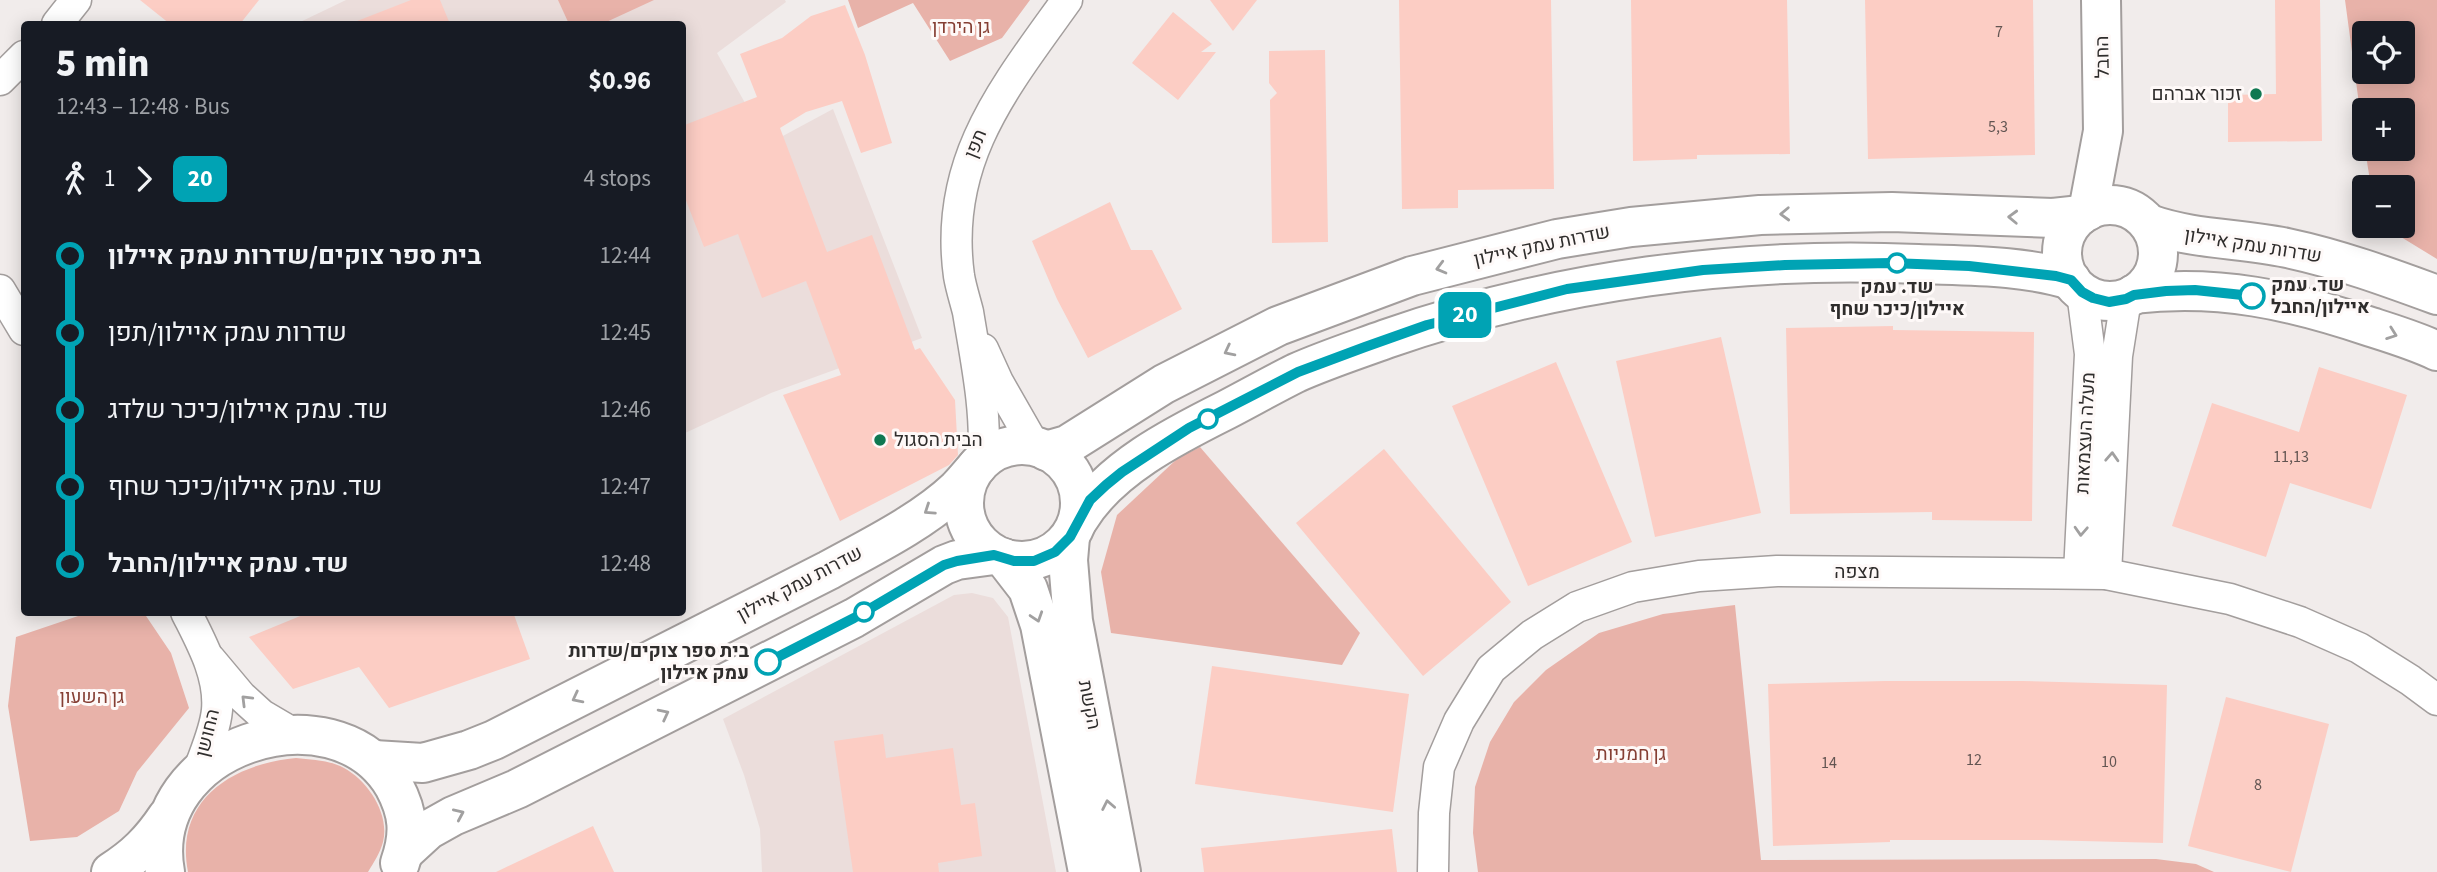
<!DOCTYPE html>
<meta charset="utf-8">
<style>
body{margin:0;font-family:"Source Sans 3",Heebo,sans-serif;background:#20242c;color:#f1f3f6;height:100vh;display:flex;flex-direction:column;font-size:26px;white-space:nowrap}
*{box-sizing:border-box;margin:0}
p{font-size:23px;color:#9ea1a6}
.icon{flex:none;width:38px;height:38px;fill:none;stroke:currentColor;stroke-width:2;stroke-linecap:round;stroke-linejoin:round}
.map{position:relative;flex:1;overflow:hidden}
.side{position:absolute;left:21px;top:21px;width:665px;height:595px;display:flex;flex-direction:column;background:#171b24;border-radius:7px;box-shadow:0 4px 18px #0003}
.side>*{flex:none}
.badge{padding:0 14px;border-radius:10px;font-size:24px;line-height:46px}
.tools{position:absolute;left:2352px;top:21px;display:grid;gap:14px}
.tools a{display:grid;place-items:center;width:63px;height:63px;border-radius:7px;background:#171b24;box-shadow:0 4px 18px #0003;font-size:35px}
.map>.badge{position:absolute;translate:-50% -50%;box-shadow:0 0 0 4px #fff}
.legs{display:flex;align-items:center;gap:10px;height:77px;padding:0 35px;font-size:23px}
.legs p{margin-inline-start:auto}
.summary{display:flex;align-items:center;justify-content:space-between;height:119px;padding:0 35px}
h1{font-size:38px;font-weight:800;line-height:52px}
ul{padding:0 35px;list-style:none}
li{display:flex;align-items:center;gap:24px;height:77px;font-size:26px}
li i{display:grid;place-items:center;width:10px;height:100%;margin:0 9px;background:currentColor}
li i::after{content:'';width:18px;height:18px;margin:-9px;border:5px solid;border-radius:50%;background:#171b24}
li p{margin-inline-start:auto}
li:first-child i{background:linear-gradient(#0000 50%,currentColor 0)}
li:last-child i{background:linear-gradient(currentColor 50%,#0000 0)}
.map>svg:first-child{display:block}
.built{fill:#ebdddb}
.green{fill:#e8b2a9;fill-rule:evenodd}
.building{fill:#fccdc4}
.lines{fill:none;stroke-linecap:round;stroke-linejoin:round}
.street-casing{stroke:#a39e9d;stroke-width:33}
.secondary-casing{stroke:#a39e9d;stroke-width:42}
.street{stroke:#fff;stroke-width:30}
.secondary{stroke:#fff;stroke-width:38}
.oneway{stroke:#a1a0a0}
.line-1-casing{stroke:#fff;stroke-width:16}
.line-1{stroke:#00a3b4;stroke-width:10}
.poi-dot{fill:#0f7851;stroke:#fef9f8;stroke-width:2.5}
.stop-1-dot{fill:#fff;stroke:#00a3b4;stroke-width:3.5}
.labels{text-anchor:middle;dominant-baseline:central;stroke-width:6;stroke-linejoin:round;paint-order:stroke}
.number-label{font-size:16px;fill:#625552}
.park-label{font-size:19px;fill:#853e33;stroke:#fef9f8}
.street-label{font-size:19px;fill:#2f2d2c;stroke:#fef9f8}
.poi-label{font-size:19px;fill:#2f2d2c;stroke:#fef9f8;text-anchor:end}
.stop-label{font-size:19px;font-weight:bold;fill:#2f2d2c;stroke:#fef9f8;text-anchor:start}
</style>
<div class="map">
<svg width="2437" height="872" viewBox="0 0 2437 872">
<rect width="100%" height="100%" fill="#f1eceb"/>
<!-- built -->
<g class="built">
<path d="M 346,0 L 785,0 L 786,2 L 717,53 L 768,144 L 833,109 L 922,338 L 771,393 L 683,434 L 682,24 L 296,24 Z"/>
<path d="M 972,593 L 993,598 L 1008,617 L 1056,872 L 762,872 L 760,829 L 744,775 L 723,719 L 954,595 Z"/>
</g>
<!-- green -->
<g class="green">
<path d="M 558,0 L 654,0 L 602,24 L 569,24 Z"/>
<path d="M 848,0 L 1030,0 L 1002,38 L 950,61 L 913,3 L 858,28 Z"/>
<path d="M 2345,0 L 2437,0 L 2437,259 L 2383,226 L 2403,226 L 2403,187 L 2371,187 L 2365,149 L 2403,149 L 2403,110 L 2364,110 L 2364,141 ZM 2364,33 L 2403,33 L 2403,72 L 2364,72 Z"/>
<path d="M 1200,447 L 1360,633 L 1342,665 L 1111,633 L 1101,572 L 1117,515 L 1178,458 Z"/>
<path d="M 1735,605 L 1761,860 L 2156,859 L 2196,864 L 2214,872 L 1478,872 L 1473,833 L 1475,787 L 1490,742 L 1514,702 L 1546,670 L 1599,633 L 1663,614 Z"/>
<path d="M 87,613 L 144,613 L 171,653 L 189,708 L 137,772 L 119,811 L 77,837 L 30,841 L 8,706 L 16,637 Z"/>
<path d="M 296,758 C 312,760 330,760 344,768 C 368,781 390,814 383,842 C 380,853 374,862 368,872 L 188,872 C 174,800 232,764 296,758 Z"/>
</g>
<!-- building -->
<g class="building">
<path d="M 140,0 L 259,0 L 240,24 L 170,24 Z"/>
<path d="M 411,0 L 440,0 L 450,24 L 353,24 L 352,23 Z"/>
<path d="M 1210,0 L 1257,0 L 1233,31 Z"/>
<path d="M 1399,0 L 1551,0 L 1554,189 L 1458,190 L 1458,208 L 1402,209 Z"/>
<path d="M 1631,0 L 1787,0 L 1790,154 L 1697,155 L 1697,159 L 1633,161 Z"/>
<path d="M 1865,0 L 2033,0 L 2035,155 L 1868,159 Z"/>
<path d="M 2275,0 L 2320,0 L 2322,141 L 2228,142 L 2228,95 L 2276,94 Z"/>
<path d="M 845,5 L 865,55 L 892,143 L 861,153 L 842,101 L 806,112 L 780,128 L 827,252 L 872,235 L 915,350 L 920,348 L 955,400 L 958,455 L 949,465 L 840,521 L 783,395 L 841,375 L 806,281 L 762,298 L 738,234 L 704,247 L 682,190 L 682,126 L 757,97 L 740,54 L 782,38 L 811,16 Z"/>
<path d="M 1173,12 L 1212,44 L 1201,52 L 1216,52 L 1178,100 L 1132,63 Z"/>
<path d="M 1325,50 L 1328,242 L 1272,243 L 1270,100 L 1277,93 L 1269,83 L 1269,51 Z"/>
<path d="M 1110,202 L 1131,250 L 1152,250 L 1182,309 L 1088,358 L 1057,299 L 1032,241 Z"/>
<path d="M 1893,326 L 1893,330 L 2034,332 L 2032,521 L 1932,520 L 1932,512 L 1790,514 L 1786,328 Z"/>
<path d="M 1721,337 L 1761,513 L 1655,537 L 1616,361 Z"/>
<path d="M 1556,362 L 1632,542 L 1528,586 L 1452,406 Z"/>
<path d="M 2319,367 L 2407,395 L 2371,509 L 2290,483 L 2266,557 L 2172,526 L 2212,403 L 2299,432 Z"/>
<path d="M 1384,449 L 1511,602 L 1423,676 L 1296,523 Z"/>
<path d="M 310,612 L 513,612 L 530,659 L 389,708 L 359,667 L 293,689 L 249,637 Z"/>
<path d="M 1212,666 L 1409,694 L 1393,812 L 1195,784 Z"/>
<path d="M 1885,681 L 2022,681 L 2167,685 L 2163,843 L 2041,840 L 1890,840 L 1890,842 L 1773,846 L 1768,684 Z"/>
<path d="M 2226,697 L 2329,724 L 2291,872 L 2188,846 Z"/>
<path d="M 883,734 L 886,758 L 953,748 L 961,805 L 975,803 L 982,856 L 938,863 L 939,872 L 853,872 L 834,741 Z"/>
<path d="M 593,826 L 614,872 L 496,872 Z"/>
<path d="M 1392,829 L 1397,872 L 1204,872 L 1201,848 Z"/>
</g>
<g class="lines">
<defs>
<g id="street">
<path d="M 57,24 L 76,0"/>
<path d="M 0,80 L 24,56"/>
<path d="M 0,290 L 24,330"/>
<path d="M 983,349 L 998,382 L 1034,445"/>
<path d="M 983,461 C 987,412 976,361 968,312 C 965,300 961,288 959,276 C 943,161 1004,88 1067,0"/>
<path d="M 2079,573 L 2090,354 L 2082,292"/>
<path d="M 2106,574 L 2117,356 L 2126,299"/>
<path d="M 186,612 C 201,642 220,675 217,710 C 215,731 205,752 198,772"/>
<path d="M 210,659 L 241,696 L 262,715 L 296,735"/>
<path d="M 1433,872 L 1434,813 L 1439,767 L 1459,721 L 1491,669 L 1532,635 L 1577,607 L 1633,587 L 1699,576 L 1777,571 L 2106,574 L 2230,599 L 2300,622 L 2359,648 L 2410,680 L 2437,700"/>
</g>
<g id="secondary">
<circle cx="2110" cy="253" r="48"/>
<path d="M 2088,211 L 2103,131 L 2101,0"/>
<path d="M 2149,224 C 2194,240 2241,238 2287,248 C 2339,259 2388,277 2437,295"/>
<path d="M 2134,294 C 2219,284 2291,300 2371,327 C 2393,334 2416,341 2437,351"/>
<circle cx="1022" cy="503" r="58"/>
<path d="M 1046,451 L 1067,445 L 1164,384 L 1278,326 L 1412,276 L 1557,239 L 1631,227 L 1760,215 L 1892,212 L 2053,218 L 2081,215"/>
<path d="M 1079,519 C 1109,469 1174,436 1226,410 C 1249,398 1272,385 1296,373 C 1325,360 1356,350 1386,339 C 1556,280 1738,256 1918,264 C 1969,266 2022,265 2071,280"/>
<path d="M 1070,537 L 1068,560 L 1073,621 L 1121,872"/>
<path d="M 1004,558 L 1028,589 L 1040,625 L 1088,872"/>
<path d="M 374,760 L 423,763 L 469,750 L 494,740 L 829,570 C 871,547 922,522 957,489 C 965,481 971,473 979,464"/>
<path d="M 404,852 L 428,830 L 453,816 L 517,789 L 854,618 L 944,565 L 957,560 L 994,555"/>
<path d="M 111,872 C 135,857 151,841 167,817"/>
<path d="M 165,872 C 142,746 334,684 394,786 C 409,814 410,834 400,863"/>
</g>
</defs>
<!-- street casing -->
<use href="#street" class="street-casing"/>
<!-- secondary casing -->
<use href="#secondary" class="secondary-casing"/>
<!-- street -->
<use href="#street" class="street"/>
<!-- secondary -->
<use href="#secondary" class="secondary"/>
</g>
<!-- one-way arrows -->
<defs><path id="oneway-chevron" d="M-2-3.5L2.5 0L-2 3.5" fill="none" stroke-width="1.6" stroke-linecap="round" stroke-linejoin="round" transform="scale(1.75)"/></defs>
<g class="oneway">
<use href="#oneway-chevron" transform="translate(1785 214) rotate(178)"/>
<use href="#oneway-chevron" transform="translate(2013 217) rotate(-178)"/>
<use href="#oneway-chevron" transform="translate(1441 268) rotate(165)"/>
<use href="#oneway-chevron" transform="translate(2392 334) rotate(20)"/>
<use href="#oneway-chevron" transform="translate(1229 351) rotate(153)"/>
<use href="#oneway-chevron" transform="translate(2112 457) rotate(-87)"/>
<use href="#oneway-chevron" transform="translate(929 510) rotate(146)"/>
<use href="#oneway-chevron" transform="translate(2081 531) rotate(93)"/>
<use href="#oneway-chevron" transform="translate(1037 617) rotate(72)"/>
<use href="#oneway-chevron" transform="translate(577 698) rotate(153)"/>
<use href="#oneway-chevron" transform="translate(246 700) rotate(-135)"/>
<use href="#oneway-chevron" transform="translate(664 714) rotate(-27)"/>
<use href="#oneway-chevron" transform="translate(1108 805) rotate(-101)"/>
<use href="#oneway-chevron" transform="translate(459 814) rotate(-24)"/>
</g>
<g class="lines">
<defs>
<path id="line-1" d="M 768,662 L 854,618 L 944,565 L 957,561 L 994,555 L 1014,561 L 1034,561 L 1055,552 L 1070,537 L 1090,500 L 1106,485 L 1122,472 L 1189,428 L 1298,372 L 1365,347 L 1427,325 L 1567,289 L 1703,270 L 1785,265 L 1891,263 L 1969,266 L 2056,276 L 2071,280 L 2082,292 L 2093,298 L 2109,302 L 2126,299 L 2134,295 L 2166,291 L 2195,290 L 2252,296"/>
</defs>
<!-- line-1 casing -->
<use href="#line-1" class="line-1-casing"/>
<!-- line-1 -->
<use href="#line-1" class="line-1"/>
</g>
<!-- markers -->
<g class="poi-dot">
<circle cx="2256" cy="94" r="7"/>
<circle cx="880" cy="440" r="7"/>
</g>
<g class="stop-1-dot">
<circle cx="1897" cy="263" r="9"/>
<circle cx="2252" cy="296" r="12"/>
<circle cx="1208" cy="419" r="9"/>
<circle cx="864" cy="612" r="9"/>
<circle cx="768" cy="662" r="12"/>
</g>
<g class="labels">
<!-- number labels -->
<g class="number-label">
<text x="1999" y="32">7</text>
<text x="1998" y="127">5,3</text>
<text x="2291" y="457">11,13</text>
<text x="1974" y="760">12</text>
<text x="2109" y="762">10</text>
<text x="1829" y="763">14</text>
<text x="2258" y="785">8</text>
</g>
<!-- park labels -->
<g class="park-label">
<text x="961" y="27">גן הירדן</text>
<text x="92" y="697">גן השעון</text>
<text x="1631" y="754">גן חמניות</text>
</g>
<!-- street labels -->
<g class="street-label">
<text transform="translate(2103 57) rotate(-91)">החבל</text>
<text transform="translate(976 144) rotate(-68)">תפן</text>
<text transform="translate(1542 246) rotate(-12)">שדרות עמק איילון</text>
<text transform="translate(2253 246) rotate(9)">שדרות עמק איילון</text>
<text transform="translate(2086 433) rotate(-87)">מעלה העצמאות</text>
<text x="1857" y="572">מצפה</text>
<text transform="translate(800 584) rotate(-28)">שדרות עמק איילון</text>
<text transform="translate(1089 705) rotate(79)">הקשת</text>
<text transform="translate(208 733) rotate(-76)">החושן</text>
</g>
<!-- poi labels -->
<g class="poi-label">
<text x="2242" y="94">זכור אברהם</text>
<text x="894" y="440" text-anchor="start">הבית הסגול</text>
</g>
<!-- stop labels -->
<g class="stop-label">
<text x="2271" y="285">שד. עמק<tspan x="2271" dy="22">איילון/החבל</tspan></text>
<text x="1897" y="287" text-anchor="middle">שד. עמק<tspan x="1897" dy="22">איילון/כיכר שחף</tspan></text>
<text x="749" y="651" text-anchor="end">בית ספר צוקים/שדרות<tspan x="749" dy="22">עמק איילון</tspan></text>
</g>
</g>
</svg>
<div class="tools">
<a><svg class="icon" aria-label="locate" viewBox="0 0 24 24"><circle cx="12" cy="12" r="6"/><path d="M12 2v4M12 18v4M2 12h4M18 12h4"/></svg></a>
<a>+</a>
<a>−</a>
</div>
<b class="badge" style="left:1465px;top:315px;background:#00a3b4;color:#fff">20</b>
<section class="side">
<div class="summary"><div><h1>5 min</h1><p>12:43 – 12:48 · Bus</p></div><b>$0.96</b></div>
<div class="legs"><svg class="icon" aria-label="walk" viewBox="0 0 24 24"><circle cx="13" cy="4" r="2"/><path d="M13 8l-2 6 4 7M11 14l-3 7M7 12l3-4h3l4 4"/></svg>1<svg class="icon" aria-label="forward" viewBox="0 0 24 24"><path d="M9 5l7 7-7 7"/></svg><b class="badge" style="background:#00a3b4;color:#fff">20</b><p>4 stops</p></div>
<ul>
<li><i style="color:#00a3b4"></i><b>בית ספר צוקים/שדרות עמק איילון</b><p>12:44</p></li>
<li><i style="color:#00a3b4"></i><span>שדרות עמק איילון/תפן</span><p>12:45</p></li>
<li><i style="color:#00a3b4"></i><span>שד. עמק איילון/כיכר שלדג</span><p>12:46</p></li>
<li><i style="color:#00a3b4"></i><span>שד. עמק איילון/כיכר שחף</span><p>12:47</p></li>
<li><i style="color:#00a3b4"></i><b>שד. עמק איילון/החבל</b><p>12:48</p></li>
</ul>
</section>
</div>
